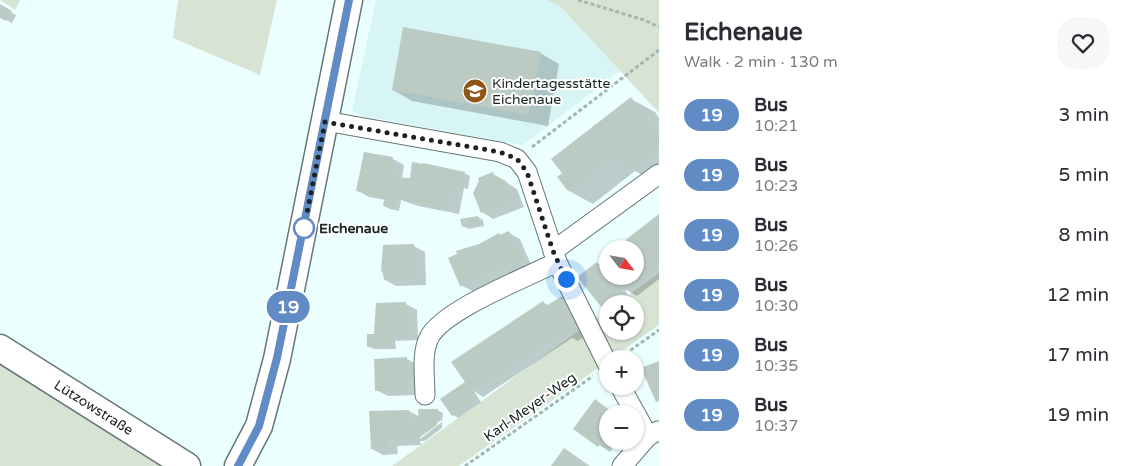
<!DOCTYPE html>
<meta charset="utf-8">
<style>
body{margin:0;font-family:"Varela Round",sans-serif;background:#f7f7f7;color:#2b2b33;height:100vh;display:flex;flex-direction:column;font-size:19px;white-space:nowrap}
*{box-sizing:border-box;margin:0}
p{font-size:16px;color:#7c7c81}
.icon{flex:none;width:28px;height:28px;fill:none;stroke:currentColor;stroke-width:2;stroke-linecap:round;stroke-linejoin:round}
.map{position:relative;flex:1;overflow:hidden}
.sheet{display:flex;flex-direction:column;background:#fff;width:475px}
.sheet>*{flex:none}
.badge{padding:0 10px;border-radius:16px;font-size:18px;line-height:32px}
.needle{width:32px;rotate:121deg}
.tools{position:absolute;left:599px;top:240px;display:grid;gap:10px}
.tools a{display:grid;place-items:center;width:45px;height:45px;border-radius:50%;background:#fff;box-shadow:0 1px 4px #0004;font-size:25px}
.you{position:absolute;width:25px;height:25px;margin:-12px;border:4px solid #fff;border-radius:50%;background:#1a73e8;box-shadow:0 0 0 8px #1a73e833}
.map>.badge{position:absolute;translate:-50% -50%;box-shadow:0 0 0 2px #fff}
.round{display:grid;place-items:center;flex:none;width:52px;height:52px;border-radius:20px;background:#f7f7f7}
.headline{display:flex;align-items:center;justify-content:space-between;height:85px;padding:0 25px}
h1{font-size:24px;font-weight:800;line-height:38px}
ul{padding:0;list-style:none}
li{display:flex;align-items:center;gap:15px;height:60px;padding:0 25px}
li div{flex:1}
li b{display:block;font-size:19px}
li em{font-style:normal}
li .badge{min-width:55px;font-weight:700;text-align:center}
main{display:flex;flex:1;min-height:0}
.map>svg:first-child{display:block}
.built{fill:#d7f5f4}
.green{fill:#d7e4d4}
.shadow{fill:#0003}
.building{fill:#bbcbc4}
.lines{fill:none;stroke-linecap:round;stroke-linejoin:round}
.street-casing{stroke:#657776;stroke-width:21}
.secondary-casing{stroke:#657776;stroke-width:29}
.path{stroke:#a5b5b4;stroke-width:3;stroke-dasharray:4 2.5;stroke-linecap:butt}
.street{stroke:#fff;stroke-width:19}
.secondary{stroke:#fff;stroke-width:26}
.line-casing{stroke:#fff;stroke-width:11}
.line{stroke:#608bc4;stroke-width:8}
.walk{stroke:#1c2323;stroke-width:5;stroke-dasharray:0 9}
.stop-dot{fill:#fff;stroke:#608bc4;stroke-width:2.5}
.labels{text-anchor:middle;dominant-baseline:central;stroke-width:4;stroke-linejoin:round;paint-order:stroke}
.poi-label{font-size:14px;fill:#1c2323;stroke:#fff;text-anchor:start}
.stop-label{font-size:14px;font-weight:bold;fill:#1c2323;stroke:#fff;text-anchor:start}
.street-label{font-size:14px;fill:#1c2323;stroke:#fff}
</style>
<main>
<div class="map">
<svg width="659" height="466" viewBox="0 0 659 466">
<rect width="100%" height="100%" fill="#ebfffe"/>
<!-- built -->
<path class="built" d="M 376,0 L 546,0 L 560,6 L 620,71 L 523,145 L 363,116 L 352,111 Z"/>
<!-- green -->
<g class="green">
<path d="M 0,0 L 20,0 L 15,10 Z"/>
<path d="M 178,0 L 277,0 L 260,75 L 173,38 Z"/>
<path d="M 546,0 L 659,0 L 659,113 L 560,6 Z"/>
<path d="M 659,273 L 659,325 L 459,466 L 392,466 L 607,310 L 608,331 L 635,331 L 635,304 L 616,304 Z"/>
<path d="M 0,363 L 166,466 L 0,466 Z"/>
</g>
<!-- shadow -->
<g class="shadow">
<path d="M 0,6 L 16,15 L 12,23 L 0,17 Z"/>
<path d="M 540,53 L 559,64 L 548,126 L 412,101 L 393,90 Z"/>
<path d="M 631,99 L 655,112 L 659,118 L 659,179 L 655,182 L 635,171 L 593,204 L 569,191 L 559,177 Z"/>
<path d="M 365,153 L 393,159 L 404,165 L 402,178 L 411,179 L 464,173 L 470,176 L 468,189 L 464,188 L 459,214 L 418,206 L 401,200 L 399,211 L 390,209 L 384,206 L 386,200 L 369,197 L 358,191 Z"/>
<path d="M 493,174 L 517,189 L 524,207 L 493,219 L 482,212 Z"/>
<path d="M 659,216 L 659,279 L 637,296 L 623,288 L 632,300 L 628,304 L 608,304 L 608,310 L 604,308 L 597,263 L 608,270 L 608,276 L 635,276 Z"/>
<path d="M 478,217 L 483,220 L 484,226 L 469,229 L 463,226 Z"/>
<path d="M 509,233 L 520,239 L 531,265 L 472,291 L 461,285 L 489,241 L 499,234 L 502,236 Z"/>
<path d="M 414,246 L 425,252 L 426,285 L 396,286 L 385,280 L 382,271 L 384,247 Z"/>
<path d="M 562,298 L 573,304 L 591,332 L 578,341 L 572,338 L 483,397 L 474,391 L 481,402 L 458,418 L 453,415 L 465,384 L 543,302 L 549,306 Z"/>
<path d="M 406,304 L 417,310 L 418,340 L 395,341 L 396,349 L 374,349 L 368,346 L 375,336 Z"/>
<path d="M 407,359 L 418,365 L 417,395 L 388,396 L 376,390 L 375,360 Z"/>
<path d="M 595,401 L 615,414 L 608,414 L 608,441 L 617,441 L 610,452 L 575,429 Z"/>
<path d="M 437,410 L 443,413 L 442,422 L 441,420 L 420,436 L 420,439 L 442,422 L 442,428 L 425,441 L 420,441 L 421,445 L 397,446 L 398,454 L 383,455 L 372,449 L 409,411 L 420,417 Z"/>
</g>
<!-- building -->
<g class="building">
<path d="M 0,4 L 12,11 L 6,21 L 0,18 Z"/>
<path d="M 403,27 L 541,52 L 529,115 L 392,90 Z"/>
<path d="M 631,97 L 659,137 L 659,148 L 631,170 L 618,153 L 568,191 L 557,177 L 562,173 L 551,159 Z"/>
<path d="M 364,152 L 393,157 L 390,177 L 410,178 L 412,162 L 423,164 L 423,163 L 465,172 L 462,186 L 453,185 L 448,208 L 396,198 L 394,208 L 383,206 L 385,197 L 356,191 Z"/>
<path d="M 493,172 L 494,175 L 506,181 L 513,201 L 481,213 L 473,193 L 479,181 L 478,178 Z"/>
<path d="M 659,214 L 659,265 L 625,291 L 614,276 L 635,276 L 635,249 L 614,249 Z"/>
<path d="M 478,216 L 479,224 L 462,227 L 460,219 Z"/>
<path d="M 509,231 L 521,259 L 460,286 L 448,258 L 457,254 L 456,251 L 479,244 L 499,233 L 500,235 Z"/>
<path d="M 414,244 L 416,279 L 384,280 L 383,271 L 381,272 L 383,245 Z"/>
<path d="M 608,254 L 608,268 L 601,259 Z"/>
<path d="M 597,262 L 622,293 L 603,309 L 577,277 Z"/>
<path d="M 562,296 L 581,325 L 566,336 L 562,331 L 471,392 L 476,399 L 452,416 L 440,399 L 465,382 L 451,362 L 543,301 L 546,306 Z"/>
<path d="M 406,302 L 407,334 L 390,335 L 391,347 L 367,347 L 367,334 L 374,334 L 376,303 Z"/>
<path d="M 407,357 L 406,390 L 375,391 L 374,359 Z"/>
<path d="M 659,361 L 659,401 L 656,402 L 641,368 Z"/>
<path d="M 595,399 L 608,409 L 606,411 L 609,414 L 608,414 L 608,434 L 598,447 L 573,429 Z"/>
<path d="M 418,409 L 438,409 L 437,425 L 419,438 L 387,440 L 387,449 L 371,449 L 369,411 L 409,410 L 409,428 L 419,427 Z"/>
<path d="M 564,448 L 590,466 L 551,466 Z"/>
</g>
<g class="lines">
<defs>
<g id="street">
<path d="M 325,121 L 500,152 L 517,159 L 527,172 L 557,262 L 608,365"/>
<path d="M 553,251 L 659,174"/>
<path d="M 620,386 L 648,436"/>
<path d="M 425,395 C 425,378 421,354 429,338 C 442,310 528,277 557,262"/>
<path d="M 622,466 L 648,436 L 658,431"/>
</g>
<g id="secondary">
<path id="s1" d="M 0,348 L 187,466"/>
<path d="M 238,466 L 259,426 L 277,359 L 349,0"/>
</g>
</defs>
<!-- street casing -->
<use href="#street" class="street-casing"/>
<!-- secondary casing -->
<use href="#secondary" class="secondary-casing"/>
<!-- path -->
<g class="path">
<path d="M 578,0 L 644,20 L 659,27"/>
<path d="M 532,147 L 659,50"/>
<path d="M 625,354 L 659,330"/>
<path d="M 465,466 L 593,376"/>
</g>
<!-- street -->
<use href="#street" class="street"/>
<!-- secondary -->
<use href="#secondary" class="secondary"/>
</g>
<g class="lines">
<defs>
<path id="line" d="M 238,466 L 259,426 L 277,358 L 349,0"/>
</defs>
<!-- line casing -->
<use href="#line" class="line-casing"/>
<!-- line -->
<use href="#line" class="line"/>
<!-- walk -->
<path class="walk" d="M 304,228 L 325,122 L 500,152 L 517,159 L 527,172 L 553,251 L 566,279"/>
</g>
<!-- icons -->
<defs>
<symbol id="school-disc" viewBox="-11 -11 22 22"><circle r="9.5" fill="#915417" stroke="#fff"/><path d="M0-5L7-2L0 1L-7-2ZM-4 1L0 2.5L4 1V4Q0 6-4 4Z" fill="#fff"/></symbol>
</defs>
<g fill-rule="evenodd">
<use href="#school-disc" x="461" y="77" width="28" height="28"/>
</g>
<!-- markers -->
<circle class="stop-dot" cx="304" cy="228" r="10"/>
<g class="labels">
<!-- poi labels -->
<g class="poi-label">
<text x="492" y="83">Kindertagesstätte<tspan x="492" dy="16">Eichenaue</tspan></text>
</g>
<!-- stop labels -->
<g class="stop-label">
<text x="319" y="228">Eichenaue</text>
</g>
<!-- street labels -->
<g class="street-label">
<text stroke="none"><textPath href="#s1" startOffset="111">Lützowstraße</textPath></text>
<text transform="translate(530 407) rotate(-35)">Karl-Meyer-Weg</text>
</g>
</g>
</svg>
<div class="tools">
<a><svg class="needle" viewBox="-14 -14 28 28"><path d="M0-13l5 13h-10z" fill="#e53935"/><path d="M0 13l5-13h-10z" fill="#7c7c81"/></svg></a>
<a><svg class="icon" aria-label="locate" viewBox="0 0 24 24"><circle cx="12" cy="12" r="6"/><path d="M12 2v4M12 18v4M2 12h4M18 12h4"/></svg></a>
<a>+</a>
<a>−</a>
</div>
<div class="you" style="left:566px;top:279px"></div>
<b class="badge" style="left:288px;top:307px;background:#608bc4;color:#fff">19</b>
</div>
<section class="sheet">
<div class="headline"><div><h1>Eichenaue</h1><p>Walk · 2 min · 130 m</p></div><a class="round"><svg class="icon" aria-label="heart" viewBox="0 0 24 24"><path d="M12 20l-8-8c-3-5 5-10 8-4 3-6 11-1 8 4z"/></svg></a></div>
<ul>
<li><span class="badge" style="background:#608bc4;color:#fff">19</span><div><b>Bus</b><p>10:21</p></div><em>3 min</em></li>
<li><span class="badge" style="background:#608bc4;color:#fff">19</span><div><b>Bus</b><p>10:23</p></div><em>5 min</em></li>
<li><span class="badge" style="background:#608bc4;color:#fff">19</span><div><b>Bus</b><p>10:26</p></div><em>8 min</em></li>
<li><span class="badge" style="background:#608bc4;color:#fff">19</span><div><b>Bus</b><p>10:30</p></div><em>12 min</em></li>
<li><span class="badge" style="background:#608bc4;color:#fff">19</span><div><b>Bus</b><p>10:35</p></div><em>17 min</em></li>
<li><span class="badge" style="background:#608bc4;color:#fff">19</span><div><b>Bus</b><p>10:37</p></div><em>19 min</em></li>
</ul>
</section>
</main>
